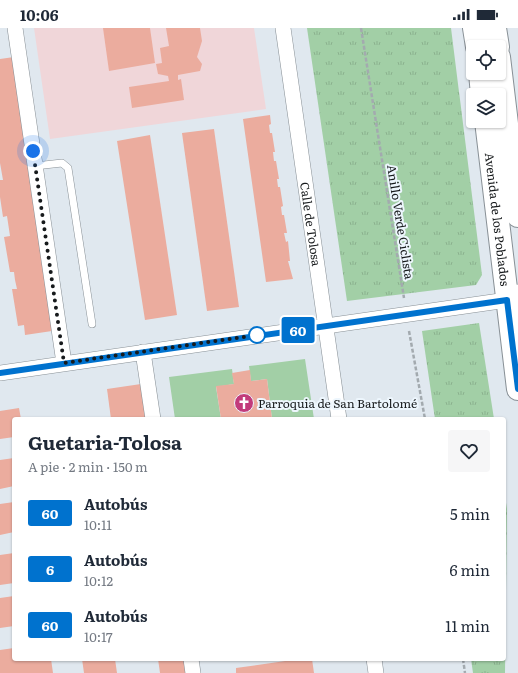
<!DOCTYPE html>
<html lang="es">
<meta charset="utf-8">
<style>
body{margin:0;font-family:Literata,serif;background:#f6f6f7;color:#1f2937;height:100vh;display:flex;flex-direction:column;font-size:15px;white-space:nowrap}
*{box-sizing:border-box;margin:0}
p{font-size:13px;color:#747a83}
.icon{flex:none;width:22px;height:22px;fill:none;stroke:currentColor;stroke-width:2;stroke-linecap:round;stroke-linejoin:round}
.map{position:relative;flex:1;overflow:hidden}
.panel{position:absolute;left:12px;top:389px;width:494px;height:244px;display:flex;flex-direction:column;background:#fff;border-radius:4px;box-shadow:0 1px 3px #0004}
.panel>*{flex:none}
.badge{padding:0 8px;border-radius:3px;font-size:14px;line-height:26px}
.controls{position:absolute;left:466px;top:12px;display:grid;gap:8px}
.controls a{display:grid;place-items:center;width:40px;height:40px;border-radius:4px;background:#fff;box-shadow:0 1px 3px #0004;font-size:20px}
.you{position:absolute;width:20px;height:20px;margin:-10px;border:3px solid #fff;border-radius:50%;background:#1a73e8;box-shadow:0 0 0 6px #1a73e833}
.map>.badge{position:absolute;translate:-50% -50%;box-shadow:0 0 0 2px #fff}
.round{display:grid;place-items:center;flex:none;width:42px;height:42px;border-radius:4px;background:#f6f6f7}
.overview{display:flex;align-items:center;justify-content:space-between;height:68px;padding:0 16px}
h1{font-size:19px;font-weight:700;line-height:30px}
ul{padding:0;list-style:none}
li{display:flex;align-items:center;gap:12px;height:56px;padding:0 16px}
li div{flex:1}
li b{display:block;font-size:15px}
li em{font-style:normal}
li .badge{min-width:44px;font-weight:700;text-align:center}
.status{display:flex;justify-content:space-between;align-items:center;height:28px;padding:0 20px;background:#fff;direction:ltr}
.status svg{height:11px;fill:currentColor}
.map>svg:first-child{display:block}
.education{fill:#f0d6d9}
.grass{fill:url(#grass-tufts)}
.garden{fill:#a2cfa6}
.building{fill:#ebac9e}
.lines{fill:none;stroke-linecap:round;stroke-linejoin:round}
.service-casing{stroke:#889096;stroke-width:8}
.minor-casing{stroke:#889096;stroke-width:16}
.primary-casing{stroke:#889096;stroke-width:24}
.path{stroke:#a3aaaf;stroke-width:2.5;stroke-dasharray:4 2;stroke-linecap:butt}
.service{stroke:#fff;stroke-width:7}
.minor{stroke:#fff;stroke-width:15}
.primary{stroke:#fff;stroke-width:22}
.line-casing{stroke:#fff;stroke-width:9}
.line{stroke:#0072ce;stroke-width:6}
.walk{stroke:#171a1c;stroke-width:4;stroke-dasharray:0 7.2}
.stop-dot{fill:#fff;stroke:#0072ce;stroke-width:2}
.labels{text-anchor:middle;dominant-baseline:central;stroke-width:4;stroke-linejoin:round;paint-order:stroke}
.street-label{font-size:12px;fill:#171a1c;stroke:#edf6fd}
.poi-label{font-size:12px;fill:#171a1c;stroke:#edf6fd;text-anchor:start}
</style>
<div class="status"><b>10:06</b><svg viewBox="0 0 49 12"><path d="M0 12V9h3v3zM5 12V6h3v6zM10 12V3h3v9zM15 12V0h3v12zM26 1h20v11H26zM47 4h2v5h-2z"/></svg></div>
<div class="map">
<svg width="518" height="645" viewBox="0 0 518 645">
<defs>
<pattern id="grass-tufts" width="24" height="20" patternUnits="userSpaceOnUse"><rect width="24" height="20" fill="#a2cfa6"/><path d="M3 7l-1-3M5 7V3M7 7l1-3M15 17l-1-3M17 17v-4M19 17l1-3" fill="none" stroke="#8bb18e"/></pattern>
</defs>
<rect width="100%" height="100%" fill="#e0e8ef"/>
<!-- education -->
<path class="education" d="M 34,0 L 254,0 L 266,81 L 50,111 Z"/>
<!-- grass -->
<g class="grass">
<path d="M 307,0 L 451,0 L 482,247 L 476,257 L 347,273 Z"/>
<path d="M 479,295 L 494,391 L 435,391 L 422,303 Z"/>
<path d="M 504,462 L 507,481 L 505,645 L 473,645 L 471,631 L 504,631 Z"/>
</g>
<!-- garden -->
<g class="garden">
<path d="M 305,331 L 314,391 L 272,391 L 267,351 L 251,353 L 249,338 Z"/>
<path d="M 232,341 L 234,356 L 216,359 L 221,391 L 175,391 L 169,349 Z"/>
</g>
<!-- building -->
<g class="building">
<path d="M 103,0 L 150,0 L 155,35 L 109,43 Z"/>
<path d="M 166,0 L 200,0 L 202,13 L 197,29 L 202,36 L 200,43 L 178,47 L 178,52 L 181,51 L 184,72 L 132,80 L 129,59 L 169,53 L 168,48 L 158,46 L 156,36 L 162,35 L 160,20 L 169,18 Z"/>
<path d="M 14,29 L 52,303 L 25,307 L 24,297 L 18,298 L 12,261 L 17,261 L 15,252 L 14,244 L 10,244 L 4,209 L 10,208 L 7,188 L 3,189 L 0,169 L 0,152 L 3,152 L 0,135 L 0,31 Z"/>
<path d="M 270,87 L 271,96 L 269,97 L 270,105 L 272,105 L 275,124 L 273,124 L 274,133 L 276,133 L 279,151 L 277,151 L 278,159 L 280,159 L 283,178 L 281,179 L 282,187 L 284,187 L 287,205 L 284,205 L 286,214 L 288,213 L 290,233 L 288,233 L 293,251 L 266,254 L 243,91 Z"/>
<path d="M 214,101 L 239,279 L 207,283 L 182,105 Z"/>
<path d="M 150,107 L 177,287 L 145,292 L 117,113 Z"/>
<path d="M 250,342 L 251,353 L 267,351 L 272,391 L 221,391 L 216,358 L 234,356 L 232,345 Z"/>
<path d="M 141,356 L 146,391 L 111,391 L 107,361 Z"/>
<path d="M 19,380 L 21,391 L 14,391 L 14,409 L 0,411 L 0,383 Z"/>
<path d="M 14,430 L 14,458 L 0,461 L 0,432 Z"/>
<path d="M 14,474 L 14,504 L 0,507 L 0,476 Z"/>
<path d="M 14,525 L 14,555 L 0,557 L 0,527 Z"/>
<path d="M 14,568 L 14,598 L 0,600 L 0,570 Z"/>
<path d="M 14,620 L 14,631 L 51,631 L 53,645 L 0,645 L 0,622 Z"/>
<path d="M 82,631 L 115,631 L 117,645 L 84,645 Z"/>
<path d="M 158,631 L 188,631 L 190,645 L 160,645 Z"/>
<path d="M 299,631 L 312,631 L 314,645 L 236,645 L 236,640 Z"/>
</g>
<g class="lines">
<defs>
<path id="service" d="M 35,138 L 62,135 L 68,140 L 92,296"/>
<g id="minor">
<path d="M 15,0 L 64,335"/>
<path id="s1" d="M 283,0 L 339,391"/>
<path d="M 143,324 L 153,391"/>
<path d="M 0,345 L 507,272 L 518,264"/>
<path d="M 191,631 L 193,645"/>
<path d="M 374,631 L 376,645"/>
</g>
<g id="primary">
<path d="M 474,0 L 477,19"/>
<path d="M 495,0 L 498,19"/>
<path d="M 499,29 L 518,188"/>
<path d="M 480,45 L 482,67"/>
<path id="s2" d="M 486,93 L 518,361"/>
</g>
</defs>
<!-- service casing -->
<use href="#service" class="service-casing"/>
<!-- minor casing -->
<use href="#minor" class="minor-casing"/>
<!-- primary casing -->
<use href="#primary" class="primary-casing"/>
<!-- path -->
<g class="path">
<path d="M 361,0 L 404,270"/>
<path d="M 409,303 L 425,391"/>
<path d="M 463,631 L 465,645"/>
</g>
<!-- service -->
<use href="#service" class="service"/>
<!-- minor -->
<use href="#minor" class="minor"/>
<!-- primary -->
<use href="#primary" class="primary"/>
</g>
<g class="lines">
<defs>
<path id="line" d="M 0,345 L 507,272 L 518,361"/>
</defs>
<!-- line casing -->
<use href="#line" class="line-casing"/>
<!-- line -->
<use href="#line" class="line"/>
<!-- walk -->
<path class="walk" d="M 33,123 L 64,335 L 257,307"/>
</g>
<!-- icons -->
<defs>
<symbol id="church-disc" viewBox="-11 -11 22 22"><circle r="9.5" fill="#c23b7b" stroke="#edf6fd"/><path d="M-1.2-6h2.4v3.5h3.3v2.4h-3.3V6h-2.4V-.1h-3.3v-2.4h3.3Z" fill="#fff"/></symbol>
</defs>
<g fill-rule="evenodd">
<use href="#church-disc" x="233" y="364" width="22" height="22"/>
</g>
<!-- markers -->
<circle class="stop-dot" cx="257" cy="307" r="8"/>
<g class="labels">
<!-- street labels -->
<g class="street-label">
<text stroke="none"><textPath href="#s2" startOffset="99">Avenida de los Poblados</textPath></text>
<text transform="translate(401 194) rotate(81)">Anillo Verde Ciclista</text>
<text stroke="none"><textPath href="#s1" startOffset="198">Calle de Tolosa</textPath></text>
</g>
<!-- poi labels -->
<g class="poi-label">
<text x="258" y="375">Parroquia de San Bartolomé</text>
</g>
</g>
</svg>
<div class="controls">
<a><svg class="icon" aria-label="locate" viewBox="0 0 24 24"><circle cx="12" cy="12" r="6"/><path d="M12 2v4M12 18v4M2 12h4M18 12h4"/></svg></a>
<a><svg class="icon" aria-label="layers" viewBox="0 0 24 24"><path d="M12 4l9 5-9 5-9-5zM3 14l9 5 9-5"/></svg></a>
</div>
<div class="you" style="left:33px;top:123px"></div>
<b class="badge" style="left:298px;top:302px;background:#0072ce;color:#fff">60</b>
<section class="panel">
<div class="overview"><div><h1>Guetaria-Tolosa</h1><p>A pie · 2 min · 150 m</p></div><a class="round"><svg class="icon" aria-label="heart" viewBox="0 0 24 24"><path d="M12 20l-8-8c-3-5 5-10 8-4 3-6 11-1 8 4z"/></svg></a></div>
<ul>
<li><span class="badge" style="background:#0072ce;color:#fff">60</span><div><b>Autobús</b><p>10:11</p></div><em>5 min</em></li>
<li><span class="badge" style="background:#0072ce;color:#fff">6</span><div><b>Autobús</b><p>10:12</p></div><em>6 min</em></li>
<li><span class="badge" style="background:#0072ce;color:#fff">60</span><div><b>Autobús</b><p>10:17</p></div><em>11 min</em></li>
</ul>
</section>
</div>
